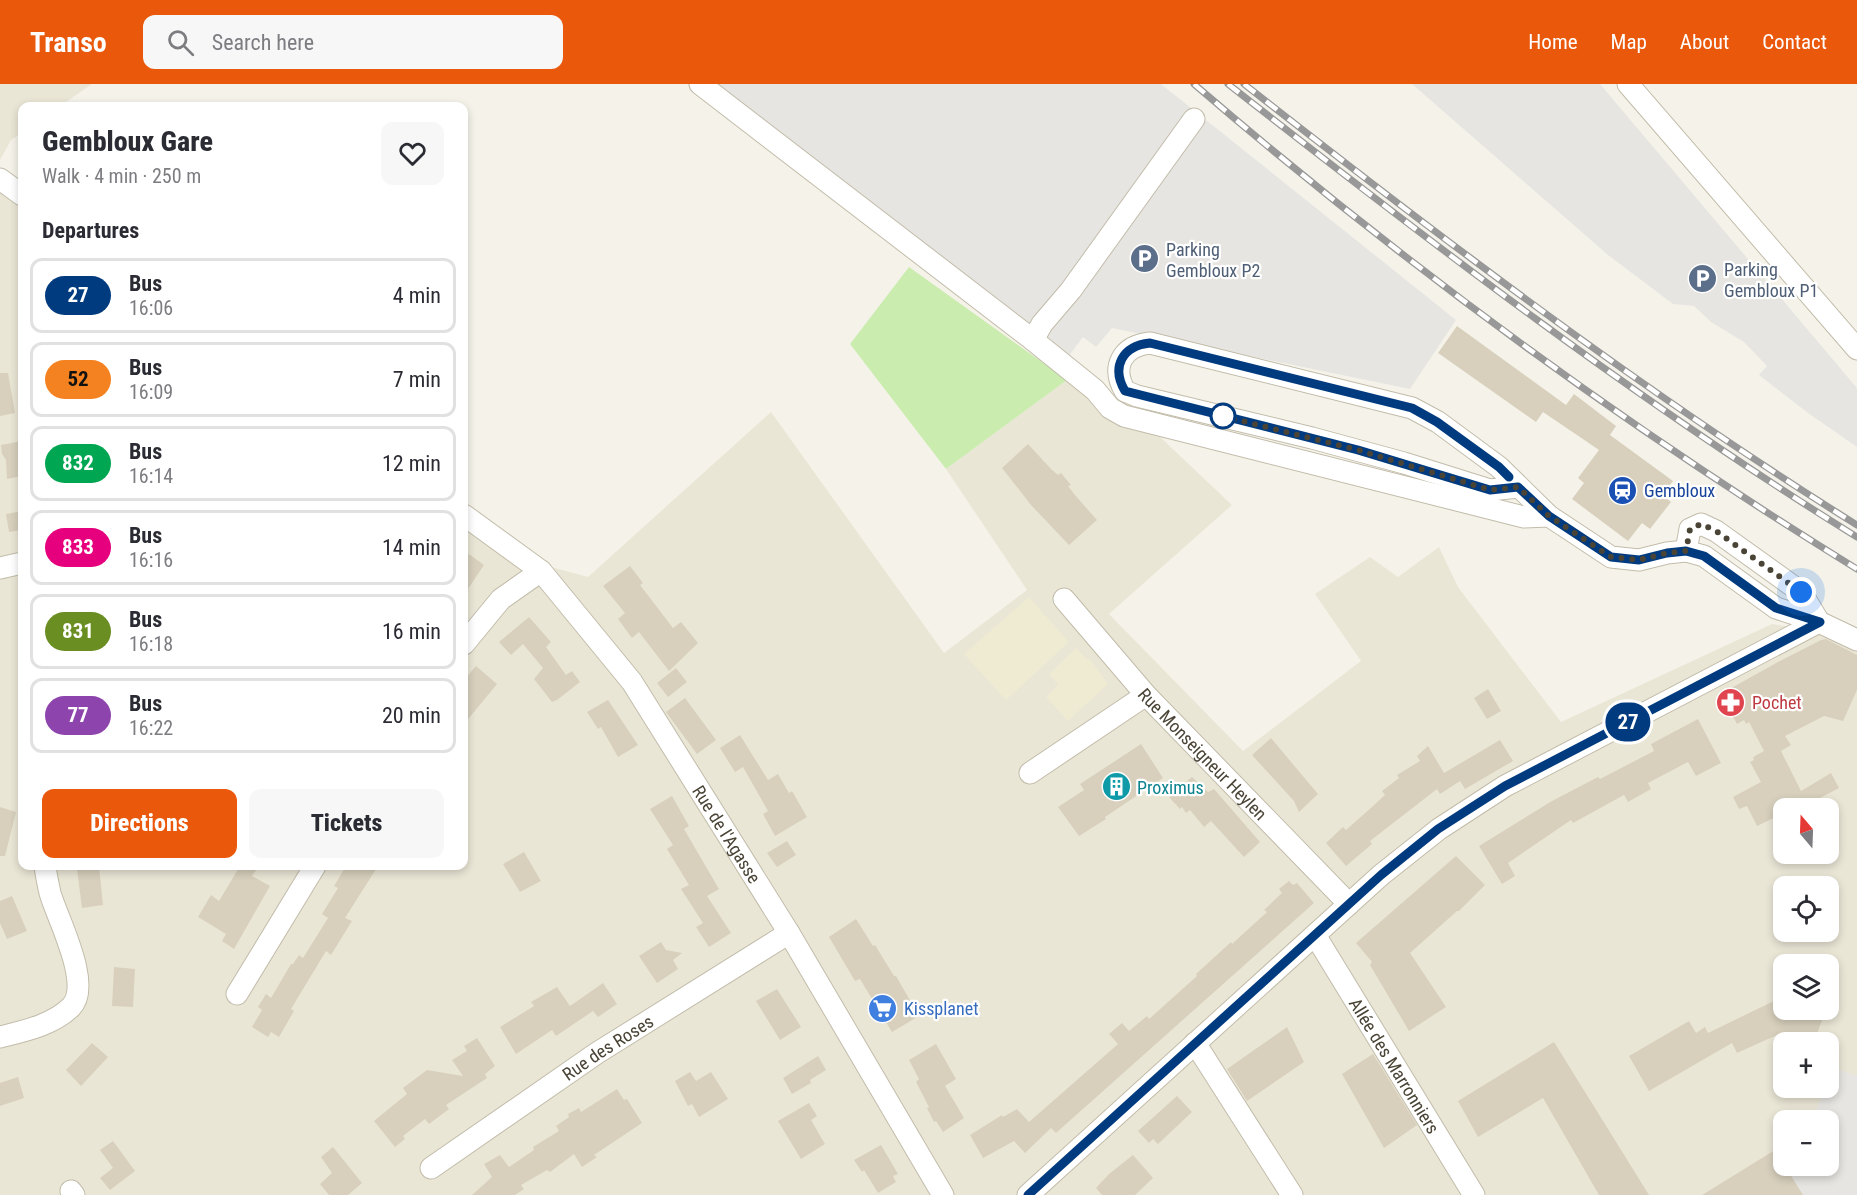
<!DOCTYPE html>
<meta charset="utf-8">
<style>
body{margin:0;font-family:"Roboto Condensed",sans-serif;background:#f7f7f7;color:#2b2b33;height:100vh;display:flex;flex-direction:column;font-size:22px;white-space:nowrap}
*{box-sizing:border-box;margin:0}
p{font-size:20px;color:#7c7c81}
.icon{flex:none;width:33px;height:33px;fill:none;stroke:currentColor;stroke-width:2;stroke-linecap:round;stroke-linejoin:round}
.map{position:relative;flex:1;overflow:hidden}
.side{position:absolute;left:18px;top:18px;width:450px;height:768px;display:flex;flex-direction:column;background:#fff;border-radius:12px;box-shadow:0 3px 9px #0003}
.side>*{flex:none}
.badge{padding:0 12px;border-radius:20px;font-size:21px;line-height:39px}
.needle{width:39px;rotate:341deg}
.fabs{position:absolute;left:1773px;top:714px;display:grid;gap:12px}
.fabs a{display:grid;place-items:center;width:66px;height:66px;border-radius:12px;background:#fff;box-shadow:0 3px 9px #0003;font-size:30px}
.you{position:absolute;width:30px;height:30px;margin:-15px;border:4px solid #fff;border-radius:50%;background:#1a73e8;box-shadow:0 0 0 9px #1a73e833}
.map>.badge{position:absolute;translate:-50% -50%;box-shadow:0 0 0 3px #fff}
h2{padding:0 24px;font-size:22px;line-height:54px}
.round{display:grid;place-items:center;flex:none;width:63px;height:63px;border-radius:12px;background:#f7f7f7}
.overview{display:flex;align-items:center;justify-content:space-between;height:102px;padding:0 24px}
h1{font-size:28px;font-weight:800;line-height:45px}
.cta{display:flex;gap:12px;margin-top:auto;padding:12px 24px}
.cta a{flex:1;height:69px;border-radius:12px;background:#ea580c;color:#fff;font-size:24px;font-weight:800;line-height:69px;text-align:center}
.cta a+a{background:#f7f7f7;color:#2b2b33}
ul{padding:0;list-style:none}
li{display:flex;align-items:center;gap:18px;height:75px;margin:0 12px 9px;padding:0 12px;border:3px solid #e1e1e2;border-radius:12px}
li div{flex:1}
li b{display:block;font-size:22px}
li em{font-style:normal}
li .badge{min-width:66px;font-weight:700;text-align:center}
header{display:flex;align-items:center;gap:36px;box-sizing:border-box;height:84px;padding:0 30px;background:#ea580c;color:#fff}
header strong{font-size:28px}
nav{display:flex;gap:33px;margin-inline-start:auto;font-size:21px}
.search{width:420px;height:54px;background:#f7f7f7;display:flex;align-items:center;gap:15px;box-sizing:border-box;padding:0 21px;border-radius:12px;color:#7c7c81;font-size:22px}
.map>svg:first-child{display:block}
.residential{fill:#eae6d6;fill-rule:evenodd}
.education{fill:#efead2}
.green{fill:#caecaf}
.parking{fill:#e7e5e1}
.building{fill:#d8d0bd}
.lines{fill:none;stroke-linecap:round;stroke-linejoin:round}
.minor-casing{stroke:#c2bcaa;stroke-width:23}
.minor{stroke:#fff;stroke-width:21}
.rail-casing{stroke:#989898;stroke-width:7}
.rail{stroke:#fff;stroke-width:4.5;stroke-dasharray:14;stroke-linecap:butt}
.line-casing{stroke:#fff;stroke-width:14}
.line{stroke:#003b80;stroke-width:9}
.walk{stroke:#4a4436;stroke-width:6;stroke-dasharray:0 10.8}
.stop-dot{fill:#fff;stroke:#003b80;stroke-width:3}
.labels{text-anchor:middle;dominant-baseline:central;stroke-width:4.5;stroke-linejoin:round;paint-order:stroke}
.service-label{font-size:18px;fill:#4e5e75;stroke:#fff;text-anchor:start}
.transit-label{font-size:18px;fill:#164399;stroke:#fff;text-anchor:start}
.health-label{font-size:18px;fill:#be3a42;stroke:#fff;text-anchor:start}
.street-label{font-size:18px;fill:#4a4436;stroke:#fff}
.culture-label{font-size:18px;fill:#0d838f;stroke:#fff;text-anchor:start}
.shop-label{font-size:18px;fill:#366cbe;stroke:#fff;text-anchor:start}
</style>
<header>
<strong>Transo</strong>
<div class="search"><svg class="icon" aria-label="search" viewBox="0 0 24 24"><circle cx="10" cy="10" r="6"/><path d="M15 15l6 6"/></svg>Search here</div>
<nav><a>Home</a><a>Map</a><a>About</a><a>Contact</a></nav>
</header>
<div class="map">
<svg width="1857" height="1111" viewBox="0 0 1857 1111">
<rect width="100%" height="100%" fill="#f5f3e9"/>
<!-- residential -->
<g class="residential">
<path d="M 0,0 L 92,0 L 60,22 L 22,22 L 22,49 L 11,56 L 0,76 Z"/>
<path d="M 0,86 L 22,102 L 22,782 L 464,782 L 464,424 L 540,480 L 588,493 L 771,328 L 944,569 L 1027,506 L 946,385 L 1067,296 L 1159,352 L 1232,421 L 1109,530 L 1243,667 L 1361,577 L 1315,510 L 1370,473 L 1398,493 L 1439,463 L 1458,503 L 1561,638 L 1772,540 L 1823,548 L 1857,563 L 1857,1111 L 0,1111 ZM 1784,724 L 1828,724 L 1828,770 L 1784,770 ZM 1784,802 L 1828,802 L 1828,848 L 1784,848 ZM 1784,880 L 1828,880 L 1828,926 L 1784,926 ZM 1784,958 L 1828,958 L 1828,1004 L 1784,1004 ZM 1784,1036 L 1828,1036 L 1828,1082 L 1784,1082 Z"/>
</g>
<!-- education -->
<g class="education">
<path d="M 1029,513 L 1069,558 L 1006,616 L 964,570 Z"/>
<path d="M 1076,564 L 1087,575 L 1090,575 L 1108,600 L 1068,637 L 1046,613 L 1058,601 L 1049,590 Z"/>
</g>
<!-- green -->
<path class="green" d="M 909,183 L 1067,296 L 946,385 L 850,260 Z"/>
<!-- parking -->
<g class="parking">
<path d="M 687,0 L 1161,0 L 1456,236 L 1410,305 L 1112,244 L 1096,263 L 1083,253 L 1068,273 L 831,114 Z"/>
<path d="M 1412,0 L 1600,0 L 1857,304 L 1857,363 L 1808,329 L 1759,291 L 1767,282 L 1744,258 L 1711,238 L 1694,222 L 1673,220 L 1608,171 Z"/>
<path d="M 1833,983 L 1857,992 L 1857,1111 L 1803,1111 L 1785,1082 L 1828,1082 L 1828,1036 L 1812,1036 L 1825,1004 L 1828,1004 L 1829,994 Z"/>
</g>
<!-- building -->
<g class="building">
<path d="M 1457,242 L 1566,321 L 1574,310 L 1616,342 L 1610,351 L 1673,397 L 1662,411 L 1671,418 L 1650,445 L 1642,439 L 1628,457 L 1572,415 L 1584,399 L 1578,394 L 1599,366 L 1543,328 L 1536,338 L 1438,269 Z"/>
<path d="M 0,289 L 8,289 L 15,329 L 0,332 Z"/>
<path d="M 22,357 L 22,392 L 7,395 L 6,376 L 2,370 L 1,361 Z"/>
<path d="M 1028,360 L 1051,385 L 1058,391 L 1061,389 L 1071,401 L 1068,402 L 1075,411 L 1097,436 L 1069,461 L 1031,421 L 1002,384 Z"/>
<path d="M 22,427 L 22,446 L 9,448 L 6,430 Z"/>
<path d="M 469,470 L 484,481 L 464,511 L 464,479 Z"/>
<path d="M 630,482 L 643,499 L 640,501 L 673,544 L 681,538 L 698,559 L 669,587 L 639,548 L 632,554 L 618,535 L 625,529 L 603,502 Z"/>
<path d="M 529,533 L 551,558 L 546,563 L 566,591 L 572,587 L 580,598 L 557,616 L 552,618 L 534,595 L 543,584 L 523,560 L 511,571 L 499,558 Z"/>
<path d="M 1826,555 L 1857,571 L 1857,606 L 1843,637 L 1824,632 L 1785,652 L 1791,661 L 1781,667 L 1801,707 L 1831,689 L 1839,704 L 1801,724 L 1784,724 L 1784,729 L 1757,742 L 1747,722 L 1739,725 L 1733,713 L 1761,698 L 1750,678 L 1754,676 L 1753,673 L 1764,667 L 1749,638 L 1746,640 L 1744,636 L 1737,640 L 1731,629 L 1727,630 L 1717,612 L 1778,578 L 1821,556 Z"/>
<path d="M 476,582 L 497,600 L 464,640 L 464,596 Z"/>
<path d="M 676,584 L 687,598 L 668,613 L 657,599 Z"/>
<path d="M 1488,605 L 1501,627 L 1487,635 L 1474,614 Z"/>
<path d="M 685,614 L 716,656 L 697,670 L 666,628 Z"/>
<path d="M 608,616 L 638,661 L 618,673 L 601,643 L 598,645 L 587,628 Z"/>
<path d="M 1698,635 L 1721,679 L 1696,692 L 1688,678 L 1648,699 L 1651,705 L 1628,718 L 1624,711 L 1573,739 L 1571,736 L 1508,779 L 1515,792 L 1502,800 L 1479,762 L 1552,717 L 1598,693 L 1600,695 L 1654,667 L 1651,660 Z"/>
<path d="M 740,651 L 768,696 L 778,690 L 789,709 L 792,707 L 807,733 L 775,752 L 763,730 L 768,727 L 743,683 L 735,688 L 720,664 Z"/>
<path d="M 1271,654 L 1318,710 L 1299,728 L 1294,717 L 1252,671 Z"/>
<path d="M 1500,656 L 1513,677 L 1465,705 L 1460,697 L 1440,710 L 1437,705 L 1370,757 L 1372,760 L 1346,782 L 1326,759 L 1343,743 L 1346,746 L 1372,723 L 1385,711 L 1382,707 L 1399,694 L 1397,691 L 1420,677 L 1417,672 L 1428,662 L 1444,689 Z"/>
<path d="M 1141,660 L 1163,694 L 1105,733 L 1106,735 L 1079,752 L 1058,723 L 1084,706 L 1080,700 Z"/>
<path d="M 1192,693 L 1208,708 L 1214,705 L 1260,758 L 1244,773 L 1211,737 L 1204,743 L 1190,726 L 1186,729 L 1182,723 L 1180,725 L 1169,713 Z"/>
<path d="M 672,712 L 689,742 L 684,745 L 719,805 L 707,812 L 731,849 L 709,863 L 696,843 L 703,839 L 681,805 L 689,801 L 667,765 L 673,761 L 650,725 Z"/>
<path d="M 0,723 L 16,728 L 5,772 L 0,772 Z"/>
<path d="M 787,757 L 796,771 L 777,783 L 767,769 Z"/>
<path d="M 524,768 L 541,797 L 520,808 L 503,780 Z"/>
<path d="M 1456,772 L 1485,801 L 1459,827 L 1457,827 L 1410,869 L 1446,923 L 1409,947 L 1370,881 L 1372,878 L 1356,859 Z"/>
<path d="M 99,782 L 103,821 L 82,824 L 77,785 Z"/>
<path d="M 240,782 L 259,782 L 252,792 L 270,802 L 234,865 L 222,857 L 226,850 L 198,833 L 211,811 L 219,817 Z"/>
<path d="M 346,782 L 378,782 L 345,834 L 352,837 L 331,871 L 326,867 L 291,925 L 294,927 L 279,953 L 271,948 L 268,953 L 252,943 L 262,926 L 258,923 L 266,910 L 271,914 L 291,880 L 293,880 L 299,871 L 303,874 L 328,834 L 322,830 L 338,804 L 334,802 Z"/>
<path d="M 1289,797 L 1293,801 L 1297,799 L 1314,819 L 1056,1049 L 1051,1044 L 1025,1069 L 1014,1057 L 983,1074 L 970,1051 L 1002,1031 L 1003,1033 L 1017,1025 L 1029,1038 L 1118,960 L 1109,950 L 1122,939 L 1129,947 L 1147,932 L 1149,935 L 1197,892 L 1196,890 L 1231,858 L 1232,860 L 1267,828 L 1264,826 L 1282,809 L 1279,805 Z"/>
<path d="M 12,812 L 27,847 L 7,855 L 0,839 L 0,817 Z"/>
<path d="M 856,835 L 873,862 L 875,861 L 894,892 L 896,892 L 919,932 L 892,948 L 860,895 L 855,897 L 829,853 Z"/>
<path d="M 661,858 L 666,866 L 682,869 L 673,876 L 678,885 L 657,899 L 639,872 Z"/>
<path d="M 114,883 L 135,885 L 133,923 L 112,922 Z"/>
<path d="M 603,899 L 617,920 L 598,933 L 593,927 L 556,952 L 552,946 L 516,970 L 500,943 L 534,922 L 531,918 L 557,903 L 570,922 Z"/>
<path d="M 777,905 L 801,943 L 780,956 L 756,917 Z"/>
<path d="M 1784,912 L 1784,926 L 1809,926 L 1824,931 L 1814,958 L 1794,958 L 1777,951 L 1737,969 L 1732,959 L 1649,1007 L 1629,972 L 1689,937 L 1696,949 L 1705,943 L 1708,949 Z"/>
<path d="M 1287,943 L 1304,978 L 1247,1017 L 1227,985 Z"/>
<path d="M 477,954 L 495,982 L 485,990 L 487,994 L 446,1021 L 449,1025 L 429,1040 L 425,1035 L 403,1052 L 405,1055 L 395,1063 L 374,1037 L 407,1010 L 403,1004 L 427,986 L 463,992 L 452,976 L 467,967 L 464,962 Z"/>
<path d="M 1554,958 L 1649,1111 L 1599,1111 L 1543,1014 L 1478,1053 L 1458,1017 Z"/>
<path d="M 92,959 L 108,973 L 81,1002 L 66,986 Z"/>
<path d="M 936,960 L 956,995 L 945,1002 L 964,1034 L 943,1048 L 936,1037 L 934,1038 L 927,1024 L 929,1023 L 916,998 L 919,995 L 909,976 Z"/>
<path d="M 1373,970 L 1417,1041 L 1384,1064 L 1342,990 Z"/>
<path d="M 818,972 L 826,986 L 810,996 L 811,999 L 792,1010 L 783,994 Z"/>
<path d="M 690,988 L 696,997 L 711,988 L 728,1015 L 699,1033 L 692,1020 L 688,1022 L 675,997 Z"/>
<path d="M 18,993 L 24,1014 L 0,1022 L 0,999 Z"/>
<path d="M 617,1005 L 624,1016 L 627,1015 L 642,1039 L 594,1071 L 597,1073 L 582,1083 L 574,1070 L 550,1088 L 547,1086 L 521,1101 L 524,1105 L 515,1111 L 472,1111 L 492,1093 L 484,1080 L 500,1071 L 509,1083 L 534,1066 L 533,1063 L 559,1047 L 556,1042 L 569,1033 L 568,1030 L 579,1024 L 581,1028 Z"/>
<path d="M 1177,1012 L 1192,1028 L 1158,1060 L 1153,1055 L 1149,1059 L 1138,1047 Z"/>
<path d="M 809,1019 L 817,1032 L 811,1036 L 825,1060 L 801,1075 L 778,1037 Z"/>
<path d="M 113,1057 L 135,1087 L 110,1106 L 100,1094 L 113,1084 L 100,1066 Z"/>
<path d="M 881,1061 L 898,1090 L 893,1092 L 896,1098 L 878,1109 L 864,1086 L 862,1088 L 854,1076 Z"/>
<path d="M 333,1063 L 362,1099 L 348,1111 L 329,1111 L 320,1100 L 332,1089 L 321,1073 Z"/>
<path d="M 1775,1066 L 1803,1111 L 1702,1111 Z"/>
<path d="M 1133,1071 L 1153,1094 L 1135,1111 L 1102,1111 L 1096,1104 L 1109,1090 Z"/>
</g>
<g class="lines">
<defs>
<g id="minor">
<path d="M 700,0 L 1033,256 L 1042,240 L 1071,206 L 1194,35"/>
<path d="M 1628,0 L 1857,265"/>
<path d="M 0,95 L 22,111"/>
<path d="M 1033,256 L 1095,306 L 1110,324 L 1124,332 L 1524,433 L 1549,432"/>
<path d="M 1519,403 L 1490,406 L 1404,379 L 1312,354 L 1137,312 L 1125,307 C 1111,283 1122,262 1150,259 L 1412,324 L 1438,338 L 1499,383 L 1549,432 L 1611,473 L 1639,476 L 1667,469 L 1686,467 L 1704,472 L 1776,524 L 1819,538 L 1857,556"/>
<path id="s1" d="M 464,431 L 541,487 L 632,598 L 789,849 L 943,1111"/>
<path d="M 1686,467 L 1690,445 L 1701,440 L 1716,447 L 1801,508 L 1819,538"/>
<path d="M 0,484 L 22,479"/>
<path id="s2" d="M 1064,515 L 1146,611 L 1349,820"/>
<path d="M 464,560 L 501,515 L 541,487"/>
<path d="M 1030,689 L 1146,611"/>
<path id="s3" d="M 1315,851 L 1474,1111"/>
<path d="M 237,910 L 315,782"/>
<path d="M 0,953 C 24,947 53,941 71,923 C 93,901 57,834 50,809 C 48,800 46,790 45,782"/>
<path d="M 1195,959 L 1292,1111"/>
<path id="s4" d="M 431,1084 L 597,969 L 789,849"/>
<path d="M 71,1107 L 74,1111"/>
<path d="M 1028,1111 L 1381,791 L 1439,745 L 1505,702 L 1819,538"/>
</g>
</defs>
<!-- minor casing -->
<use href="#minor" class="minor-casing"/>
<!-- minor -->
<use href="#minor" class="minor"/>
<defs>
<g id="rail">
<path d="M 1194,0 C 1400,177 1626,343 1857,485"/>
<path d="M 1228,0 C 1431,159 1637,317 1857,453"/>
<path d="M 1244,0 C 1442,155 1643,308 1857,441"/>
</g>
</defs>
<!-- rail casing -->
<use href="#rail" class="rail-casing"/>
<!-- rail -->
<use href="#rail" class="rail"/>
</g>
<g class="lines">
<defs>
<path id="line" d="M 1028,1111 L 1381,791 L 1438,745 L 1505,702 L 1820,538 L 1776,524 L 1704,472 L 1686,467 L 1667,469 L 1639,476 L 1611,473 L 1549,432 L 1518,403 L 1490,406 L 1358,366 L 1125,307 C 1111,283 1122,262 1150,259 L 1412,324 L 1437,338 L 1499,383 L 1509,393"/>
</defs>
<!-- line casing -->
<use href="#line" class="line-casing"/>
<!-- line -->
<use href="#line" class="line"/>
<!-- walk -->
<path class="walk" d="M 1223,332 L 1218,331 L 1358,366 L 1490,406 L 1518,403 L 1549,432 L 1611,473 L 1639,476 L 1667,469 L 1686,467 L 1690,445 L 1701,440 L 1716,447 L 1801,508"/>
</g>
<!-- icons -->
<defs>
<symbol id="parking-disc" viewBox="-11 -11 22 22"><circle r="9.5" fill="#5c6f8a" stroke="#fff"/><path d="M-3.5-5.5H1a3.5 3.5 0 0 1 0 7H-1V5.5H-3.5ZM-1-3.4V-.6H.8a1.4 1.4 0 0 0 0-2.8Z" fill="#fff"/></symbol>
<symbol id="station-disc" viewBox="-11 -11 22 22"><circle r="9.5" fill="#1a4fb4" stroke="#fff"/><path d="M-3-6H3Q5-6 5-4V2Q5 4 3 4L4.5 6H3L1.5 4h-3L-3 6H-4.5L-3 4Q-5 4-5 2V-4Q-5-6-3-6ZM-3.5-4v3h7v-3ZM-3.5 1v1.5H-2V1ZM2 1v1.5H3.5V1Z" fill="#fff"/></symbol>
<symbol id="pharmacy-disc" viewBox="-11 -11 22 22"><circle r="9.5" fill="#e0444e" stroke="#fff"/><path d="M-2-6h4v4h4v4h-4v4h-4v-4h-4v-4h4Z" fill="#fff"/></symbol>
<symbol id="building-disc" viewBox="-11 -11 22 22"><circle r="9.5" fill="#0f9aa8" stroke="#fff"/><path d="M-4-6H4V6H1V3H-1V6H-4ZM-2.5-4.3h1.7v1.8h-1.7ZM.8-4.3h1.7v1.8H.8ZM-2.5-1h1.7V.8h-1.7ZM.8-1h1.7V.8H.8Z" fill="#fff"/></symbol>
<symbol id="supermarket-disc" viewBox="-11 -11 22 22"><circle r="9.5" fill="#3f7fe0" stroke="#fff"/><path d="M-6-5.5h2.5l.6 2H6L4.5 2H-2.5L-4.4-4H-6ZM-1.5 3.2a1.3 1.3 0 1 0 .1 0ZM3 3.2a1.3 1.3 0 1 0 .1 0Z" fill="#fff"/></symbol>
</defs>
<g fill-rule="evenodd">
<use href="#parking-disc" x="1128" y="158" width="33" height="33"/>
<use href="#parking-disc" x="1686" y="178" width="33" height="33"/>
<use href="#station-disc" x="1606" y="390" width="33" height="33"/>
<use href="#pharmacy-disc" x="1714" y="602" width="33" height="33"/>
<use href="#building-disc" x="1100" y="686" width="33" height="33"/>
<use href="#supermarket-disc" x="866" y="908" width="33" height="33"/>
</g>
<!-- markers -->
<circle class="stop-dot" cx="1223" cy="332" r="12"/>
<g class="labels">
<!-- service labels -->
<g class="service-label">
<text x="1166" y="165">Parking<tspan x="1166" dy="21">Gembloux P2</tspan></text>
<text x="1724" y="185">Parking<tspan x="1724" dy="21">Gembloux P1</tspan></text>
</g>
<!-- transit labels -->
<g class="transit-label">
<text x="1644" y="406">Gembloux</text>
</g>
<!-- health labels -->
<g class="health-label">
<text x="1752" y="618">Pochet</text>
</g>
<!-- street labels -->
<g class="street-label">
<text stroke="none"><textPath href="#s2" startOffset="208">Rue Monseigneur Heylen</textPath></text>
<text stroke="none"><textPath href="#s1" startOffset="418">Rue de l'Agasse</textPath></text>
<text stroke="none"><textPath href="#s4" startOffset="214">Rue des Roses</textPath></text>
<text stroke="none"><textPath href="#s3" startOffset="153">Allée des Marronniers</textPath></text>
</g>
<!-- culture labels -->
<g class="culture-label">
<text x="1137" y="703">Proximus</text>
</g>
<!-- shop labels -->
<g class="shop-label">
<text x="904" y="924">Kissplanet</text>
</g>
</g>
</svg>
<div class="fabs">
<a><svg class="needle" viewBox="-14 -14 28 28"><path d="M0-13l5 13h-10z" fill="#e53935"/><path d="M0 13l5-13h-10z" fill="#7c7c81"/></svg></a>
<a><svg class="icon" aria-label="locate" viewBox="0 0 24 24"><circle cx="12" cy="12" r="6"/><path d="M12 2v4M12 18v4M2 12h4M18 12h4"/></svg></a>
<a><svg class="icon" aria-label="layers" viewBox="0 0 24 24"><path d="M12 4l9 5-9 5-9-5zM3 14l9 5 9-5"/></svg></a>
<a>+</a>
<a>−</a>
</div>
<div class="you" style="left:1801px;top:508px"></div>
<b class="badge" style="left:1628px;top:638px;background:#003b80;color:#fff">27</b>
<section class="side">
<div class="overview"><div><h1>Gembloux Gare</h1><p>Walk · 4 min · 250 m</p></div><a class="round"><svg class="icon" aria-label="heart" viewBox="0 0 24 24"><path d="M12 20l-8-8c-3-5 5-10 8-4 3-6 11-1 8 4z"/></svg></a></div>
<h2>Departures</h2>
<ul>
<li><span class="badge" style="background:#003b80;color:#fff">27</span><div><b>Bus</b><p>16:06</p></div><em>4 min</em></li>
<li><span class="badge" style="background:#f58220;color:#111">52</span><div><b>Bus</b><p>16:09</p></div><em>7 min</em></li>
<li><span class="badge" style="background:#00a651;color:#fff">832</span><div><b>Bus</b><p>16:14</p></div><em>12 min</em></li>
<li><span class="badge" style="background:#e6007e;color:#fff">833</span><div><b>Bus</b><p>16:16</p></div><em>14 min</em></li>
<li><span class="badge" style="background:#6b8e23;color:#fff">831</span><div><b>Bus</b><p>16:18</p></div><em>16 min</em></li>
<li><span class="badge" style="background:#8e44ad;color:#fff">77</span><div><b>Bus</b><p>16:22</p></div><em>20 min</em></li>
</ul>
<div class="cta"><a>Directions</a><a>Tickets</a></div>
</section>
</div>
